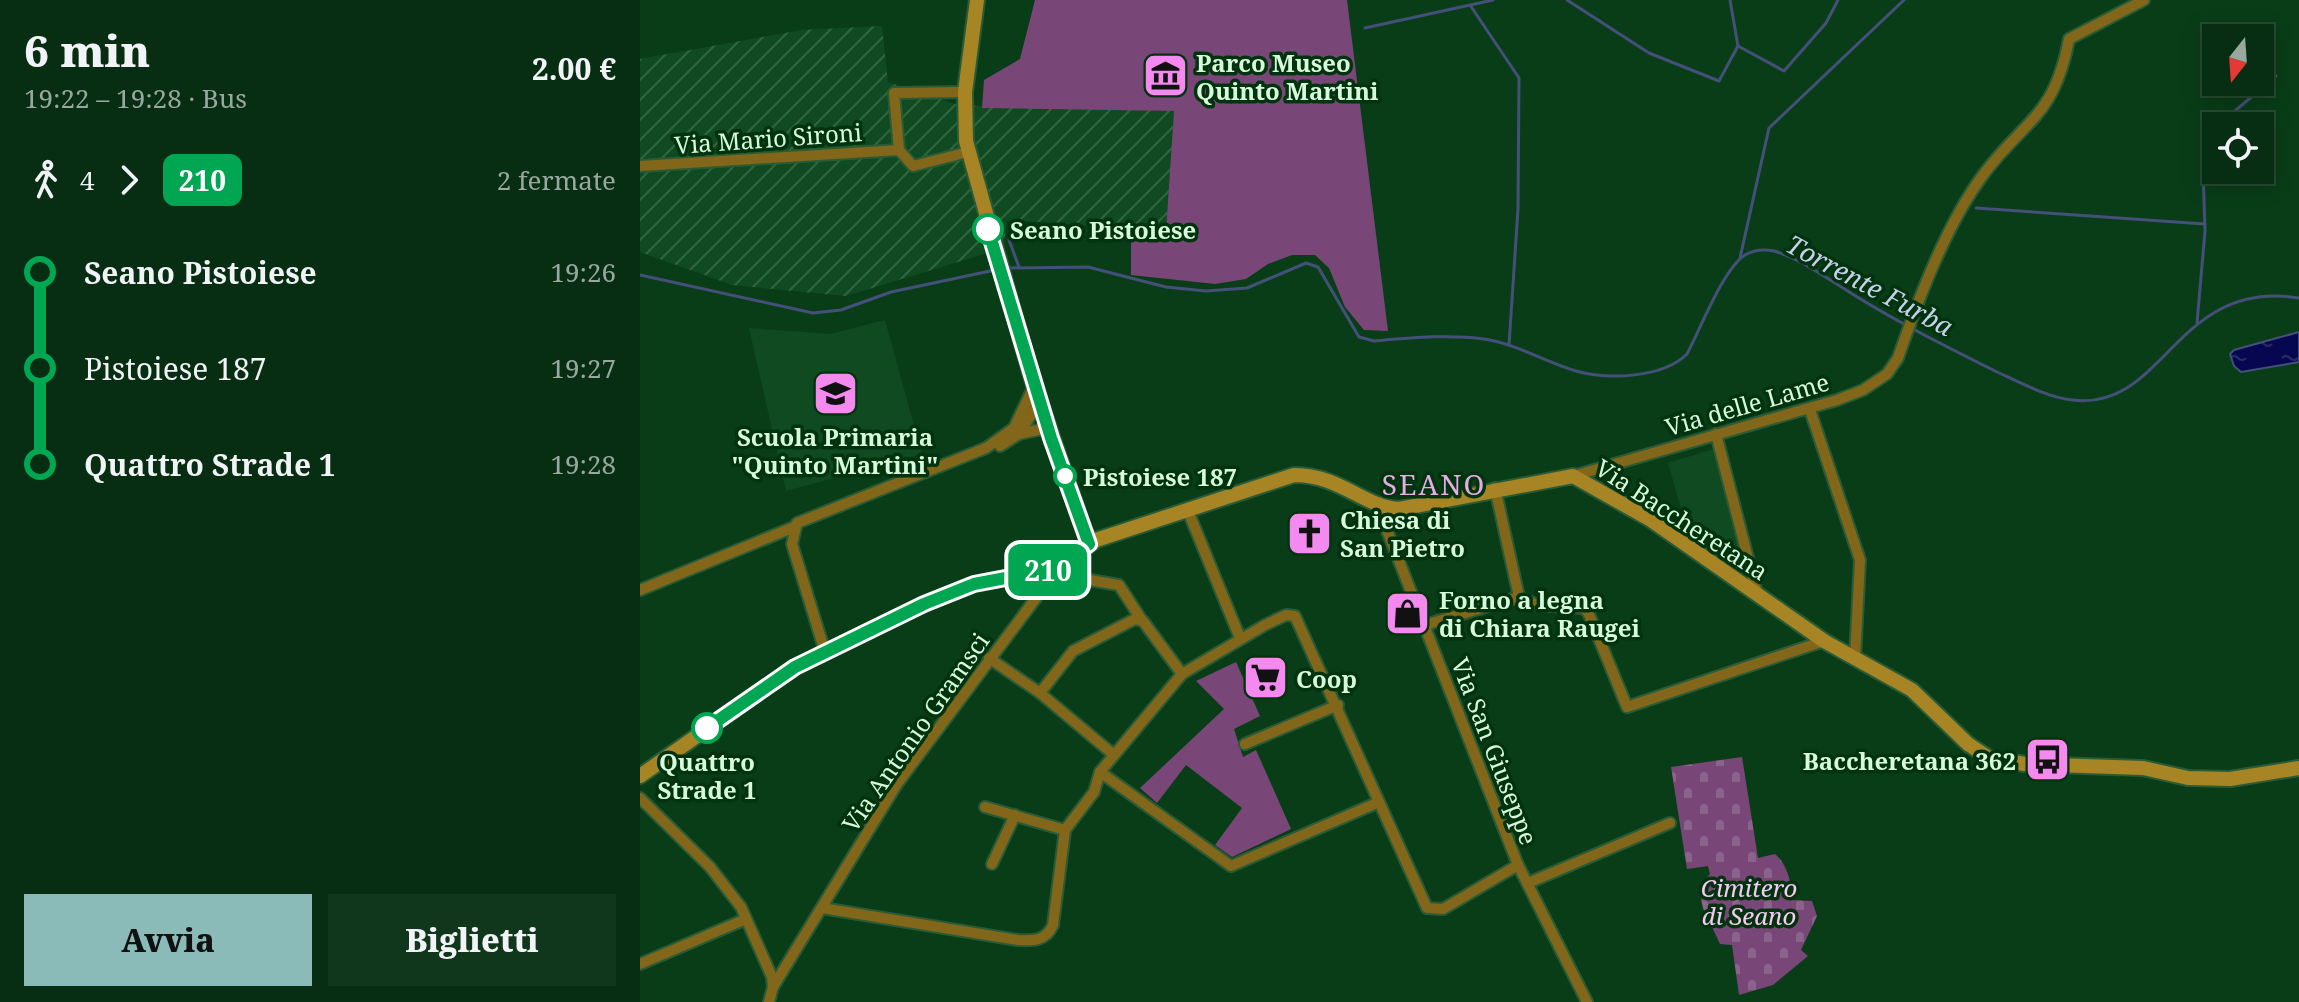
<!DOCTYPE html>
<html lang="it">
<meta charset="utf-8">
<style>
body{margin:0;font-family:"Noto Serif",serif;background:#10361b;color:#f1f3f6;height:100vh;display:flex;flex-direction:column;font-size:30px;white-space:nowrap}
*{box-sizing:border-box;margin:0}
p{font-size:26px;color:#98a89f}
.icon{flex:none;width:44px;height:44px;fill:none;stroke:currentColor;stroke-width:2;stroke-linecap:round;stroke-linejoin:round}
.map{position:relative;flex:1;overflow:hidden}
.drawer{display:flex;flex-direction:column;background:#072e12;width:640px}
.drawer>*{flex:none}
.badge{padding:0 16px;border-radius:12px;font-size:28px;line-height:52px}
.needle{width:52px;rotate:197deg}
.buttons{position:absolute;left:1562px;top:24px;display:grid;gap:16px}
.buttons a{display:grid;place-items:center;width:72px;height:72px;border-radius:0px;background:#072e12;box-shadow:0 4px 20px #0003,0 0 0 2px #284a32;font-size:40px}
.map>.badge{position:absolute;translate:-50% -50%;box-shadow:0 0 0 4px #fff}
.legs{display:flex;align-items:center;gap:12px;height:88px;padding:0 24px;font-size:26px}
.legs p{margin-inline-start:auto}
.head{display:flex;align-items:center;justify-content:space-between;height:136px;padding:0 24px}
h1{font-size:44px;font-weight:800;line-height:60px}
.primary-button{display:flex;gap:16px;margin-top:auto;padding:16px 24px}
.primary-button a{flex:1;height:92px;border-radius:0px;background:#8bbbb9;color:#111;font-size:32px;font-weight:800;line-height:92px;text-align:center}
.primary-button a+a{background:#10361b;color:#f1f3f6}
ul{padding:0 24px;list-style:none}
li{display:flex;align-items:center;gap:28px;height:96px;font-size:30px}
li i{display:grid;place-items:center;width:12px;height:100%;margin:0 10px;background:currentColor}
li i::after{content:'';width:20px;height:20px;margin:-10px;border:6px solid;border-radius:50%;background:#072e12}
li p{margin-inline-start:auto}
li:first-child i{background:linear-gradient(#0000 50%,currentColor 0)}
li:last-child i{background:linear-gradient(currentColor 50%,#0000 0)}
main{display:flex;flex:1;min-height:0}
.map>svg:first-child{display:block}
.built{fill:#0f4a20}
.industrial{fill:url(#industrial-furrows)}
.cemetery{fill:url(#cemetery-stones)}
.park{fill:#794777}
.water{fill:url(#water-ripples);stroke:#45507a;stroke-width:2}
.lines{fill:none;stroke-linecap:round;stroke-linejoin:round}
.stream{stroke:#45507a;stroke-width:3}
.street-casing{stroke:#2a5b37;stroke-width:14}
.secondary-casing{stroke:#2a5b37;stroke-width:18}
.street{stroke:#82671b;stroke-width:10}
.secondary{stroke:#a78524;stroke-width:14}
.line-1-casing{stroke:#fff;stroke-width:18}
.line-1{stroke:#00a651;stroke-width:12}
.stop-1-dot{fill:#fff;stroke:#00a651;stroke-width:4}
.labels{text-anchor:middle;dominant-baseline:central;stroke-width:7;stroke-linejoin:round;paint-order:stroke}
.poi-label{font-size:24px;font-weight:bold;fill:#d8f9dc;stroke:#00330e;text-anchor:start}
.street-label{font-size:24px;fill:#d8f9dc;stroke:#00330e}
.stop-label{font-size:24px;font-weight:bold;fill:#d8f9dc;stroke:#00330e;text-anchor:start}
.park-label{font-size:24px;font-style:italic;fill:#f7caf4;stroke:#00330e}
.water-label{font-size:26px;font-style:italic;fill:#c6d0e9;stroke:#00330e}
.quarter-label{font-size:28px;letter-spacing:2px;fill:#e7ace4;stroke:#00330e}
</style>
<main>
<section class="drawer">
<div class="head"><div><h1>6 min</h1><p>19:22 – 19:28 · Bus</p></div><b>2.00 €</b></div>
<div class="legs"><svg class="icon" aria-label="walk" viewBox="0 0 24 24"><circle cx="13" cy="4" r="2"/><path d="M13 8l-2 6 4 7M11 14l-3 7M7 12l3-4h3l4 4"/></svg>4<svg class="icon" aria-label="forward" viewBox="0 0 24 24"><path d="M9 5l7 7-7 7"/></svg><b class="badge" style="background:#00a651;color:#fff">210</b><p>2 fermate</p></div>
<ul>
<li><i style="color:#00a651"></i><b>Seano Pistoiese</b><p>19:26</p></li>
<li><i style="color:#00a651"></i><span>Pistoiese 187</span><p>19:27</p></li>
<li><i style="color:#00a651"></i><b>Quattro Strade 1</b><p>19:28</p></li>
</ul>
<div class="primary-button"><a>Avvia</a><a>Biglietti</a></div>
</section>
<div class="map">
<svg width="1659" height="1002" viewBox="0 0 1659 1002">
<defs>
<pattern id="industrial-furrows" width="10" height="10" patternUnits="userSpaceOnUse" patternTransform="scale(2)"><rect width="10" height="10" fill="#0f4a20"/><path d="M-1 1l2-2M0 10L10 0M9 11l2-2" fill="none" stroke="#316540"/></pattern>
<pattern id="cemetery-stones" width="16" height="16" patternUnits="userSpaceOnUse" patternTransform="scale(2)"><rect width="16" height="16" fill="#794777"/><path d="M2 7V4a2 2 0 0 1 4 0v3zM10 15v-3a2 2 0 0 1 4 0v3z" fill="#8b628a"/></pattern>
<pattern id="water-ripples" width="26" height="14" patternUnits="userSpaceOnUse" patternTransform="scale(2)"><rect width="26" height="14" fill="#060750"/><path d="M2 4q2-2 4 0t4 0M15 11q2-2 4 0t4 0" fill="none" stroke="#2a2c69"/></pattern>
</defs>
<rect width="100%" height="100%" fill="#093d18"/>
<!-- built -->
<g class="built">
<path d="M 245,320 L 282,454 L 146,491 L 109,328 L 190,334 Z"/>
<path d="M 1074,449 L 1104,560 L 1088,567 L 1050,540 L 1028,463 Z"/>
</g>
<!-- industrial -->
<path class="industrial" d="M 242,26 L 248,82 L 318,105 L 535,111 L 526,231 L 367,220 L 364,248 L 206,296 L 92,285 L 0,252 L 0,59 L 161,30 Z"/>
<!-- cemetery -->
<path class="cemetery" d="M 1102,757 L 1118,858 L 1135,854 C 1147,864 1152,883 1152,900 L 1172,901 L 1177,916 L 1161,950 L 1168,956 L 1133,985 L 1099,995 L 1092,945 L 1080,944 C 1070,919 1049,899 1070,874 L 1068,866 L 1047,869 L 1031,767 Z"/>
<!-- park -->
<g class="park">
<path d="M 395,0 L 707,0 L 748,331 L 724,330 L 705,307 L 689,268 L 675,255 L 652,255 L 628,264 L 606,279 L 575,284 L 491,275 L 491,230 L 526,231 L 534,111 L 342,108 L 344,80 L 380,59 Z"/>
<path d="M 596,662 L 620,716 L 594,729 L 603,757 L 616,750 L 651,829 L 592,857 L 575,845 L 602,808 L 546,765 L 517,803 L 500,788 L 584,709 L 556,681 Z"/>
</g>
<!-- water -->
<path class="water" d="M 1659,332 L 1659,362 L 1601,372 L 1594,366 L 1590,354 L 1594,350 Z"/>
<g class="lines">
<!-- stream -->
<g class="stream">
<path d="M 927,0 L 1009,53 L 1079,81 L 1098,46 L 1090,0"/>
<path d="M 830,5 L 879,78 L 878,209 L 869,345"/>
<path d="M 725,28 L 853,0"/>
<path d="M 1098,46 L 1144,71 L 1186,23 L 1198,0"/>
<path d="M 1336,208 L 1565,224"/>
<path d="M 369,240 L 379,267"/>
<path d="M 1100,258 L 1129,128 L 1264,0"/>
<path d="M 367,268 L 448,267 L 526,287 L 566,291 L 607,288 L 666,263 L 678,267 L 719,337 L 734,341 C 769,338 809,334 844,339 C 877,344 905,362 936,371 C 968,380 1023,378 1047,354 C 1060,330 1083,269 1105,255 C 1114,250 1124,249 1134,251 C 1162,259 1189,280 1214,295 C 1259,323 1305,346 1353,370 C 1377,381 1406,397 1432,400 C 1525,412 1535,278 1659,298"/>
<path d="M 0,275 L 173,313 L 201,310 L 251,292 L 355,270"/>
<path d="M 1557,323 L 1565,231 L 1562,139 L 1636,76"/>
</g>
<defs>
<g id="street">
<path d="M 259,150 L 273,166 L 328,152"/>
<path d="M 0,166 L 259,150 L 254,93 L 325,92"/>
<path d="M 1170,410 L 1220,560 L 1215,658"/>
<path d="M 379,434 L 407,428"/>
<path d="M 1076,434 L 1117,593"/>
<path d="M 360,446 L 379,434 L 399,402"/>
<path d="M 933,476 L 1197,400 L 1223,390 L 1247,374 L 1258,358 C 1278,300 1306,225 1343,175 C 1385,119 1414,118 1429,39 L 1504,0"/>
<path d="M 855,488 L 879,597 L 897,605 L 943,608 L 948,612 L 987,707 L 1184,641"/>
<path d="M 745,508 L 743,520 L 878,865 L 947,1002"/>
<path d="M 548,511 L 600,638"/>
<path d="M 415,568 L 420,575 L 479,585 L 501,619"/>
<path d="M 0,590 L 154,527"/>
<path d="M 785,625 L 879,597"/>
<path d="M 185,652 L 152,544 L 157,523 L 346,448 L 374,428 L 394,386"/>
<path d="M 349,658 L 400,693 L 474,755"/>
<path d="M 400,693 L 433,651 L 495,619 L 503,621 L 542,674"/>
<path d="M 605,744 L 698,705"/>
<path d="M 0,798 L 70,867 L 101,907 L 132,977 L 133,987"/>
<path d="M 739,802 L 591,866 L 460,772 L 542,674 L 625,625 L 646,615 L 655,616 L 787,908 L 803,909 L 878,865"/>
<path d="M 345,807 L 425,830"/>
<path d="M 352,864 L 375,815"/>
<path d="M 888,883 L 1030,823"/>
<path d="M 182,908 L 378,940 C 393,941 406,941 413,925 L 425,830 L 454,792 L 460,772"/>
<path d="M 0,964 L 106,919"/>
<path d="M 129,1002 L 133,987 L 257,784 L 405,586 L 406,571"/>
</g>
<g id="secondary">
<path d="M 337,0 L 325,92 L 326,141 L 392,379 L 449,544"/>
<path d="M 0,776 L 155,667 L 284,604 L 334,584 L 418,568 L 456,540 L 654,475 C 700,475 724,507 759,509 L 933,476 L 1011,520 L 1184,641 L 1272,690 L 1328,744 L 1349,758 L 1385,764 L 1503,768 L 1548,778 L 1590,779 L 1659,768"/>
</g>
</defs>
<!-- street casing -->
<use href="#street" class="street-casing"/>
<!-- secondary casing -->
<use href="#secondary" class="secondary-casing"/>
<!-- street -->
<use href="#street" class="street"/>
<!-- secondary -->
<use href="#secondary" class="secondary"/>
</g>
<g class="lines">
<defs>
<path id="line-1" d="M 67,728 L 155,667 L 284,604 L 334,584 L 418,568 L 449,544 L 411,438 L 348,229"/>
</defs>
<!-- line-1 casing -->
<use href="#line-1" class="line-1-casing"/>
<!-- line-1 -->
<use href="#line-1" class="line-1"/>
</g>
<!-- icons -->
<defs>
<symbol id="museum-square" viewBox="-11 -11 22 22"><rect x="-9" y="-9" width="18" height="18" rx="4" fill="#f489f0" stroke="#00330e"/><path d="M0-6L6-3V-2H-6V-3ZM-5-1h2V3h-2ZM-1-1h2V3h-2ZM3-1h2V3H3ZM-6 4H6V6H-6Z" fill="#111"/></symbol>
<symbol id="school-square" viewBox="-11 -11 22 22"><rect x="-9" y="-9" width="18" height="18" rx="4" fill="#f489f0" stroke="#00330e"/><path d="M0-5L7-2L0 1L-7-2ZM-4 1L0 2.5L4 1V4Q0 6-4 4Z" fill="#111"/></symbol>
<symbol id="church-square" viewBox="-11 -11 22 22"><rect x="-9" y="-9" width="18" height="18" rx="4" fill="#f489f0" stroke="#00330e"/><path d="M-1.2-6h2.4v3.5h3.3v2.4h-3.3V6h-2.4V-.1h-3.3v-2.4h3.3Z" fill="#111"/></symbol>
<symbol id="shop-square" viewBox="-11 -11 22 22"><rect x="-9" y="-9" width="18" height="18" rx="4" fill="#f489f0" stroke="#00330e"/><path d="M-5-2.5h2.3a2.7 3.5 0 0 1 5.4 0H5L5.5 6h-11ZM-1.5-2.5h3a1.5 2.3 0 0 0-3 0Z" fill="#111"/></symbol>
<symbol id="supermarket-square" viewBox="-11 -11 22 22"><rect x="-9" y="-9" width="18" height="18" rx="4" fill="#f489f0" stroke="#00330e"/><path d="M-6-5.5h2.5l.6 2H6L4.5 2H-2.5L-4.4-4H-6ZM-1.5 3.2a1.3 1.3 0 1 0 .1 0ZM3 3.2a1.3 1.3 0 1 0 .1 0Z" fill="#111"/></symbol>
<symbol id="bus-square" viewBox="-11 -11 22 22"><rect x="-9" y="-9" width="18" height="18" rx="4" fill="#f489f0" stroke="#00330e"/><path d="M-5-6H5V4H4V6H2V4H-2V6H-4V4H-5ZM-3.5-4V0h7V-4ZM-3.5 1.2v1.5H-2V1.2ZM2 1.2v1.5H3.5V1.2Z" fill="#111"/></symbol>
</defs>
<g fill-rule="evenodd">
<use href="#museum-square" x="500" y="50" width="51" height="51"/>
<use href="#school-square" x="170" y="368" width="51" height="51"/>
<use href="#church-square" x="644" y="508" width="51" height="51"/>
<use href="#shop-square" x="742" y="588" width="51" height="51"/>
<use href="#supermarket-square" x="600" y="652" width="51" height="51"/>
<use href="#bus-square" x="1382" y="734" width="51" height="51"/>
</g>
<!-- markers -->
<g class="stop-1-dot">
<circle cx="348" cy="229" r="14"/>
<circle cx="425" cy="476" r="10"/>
<circle cx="67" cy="728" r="14"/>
</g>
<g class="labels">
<!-- poi labels -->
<g class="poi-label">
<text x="556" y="62">Parco Museo<tspan x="556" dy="28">Quinto Martini</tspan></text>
<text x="195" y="436" text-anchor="middle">Scuola Primaria<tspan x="195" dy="28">"Quinto Martini"</tspan></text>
<text x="700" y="519">Chiesa di<tspan x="700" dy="28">San Pietro</tspan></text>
<text x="799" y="599">Forno a legna<tspan x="799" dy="28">di Chiara Raugei</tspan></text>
<text x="656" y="678">Coop</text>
<text x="1376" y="760" text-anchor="end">Baccheretana 362</text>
</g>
<!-- street labels -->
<g class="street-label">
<text transform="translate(128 138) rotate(-4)">Via Mario Sironi</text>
<text transform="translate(1107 404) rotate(-16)">Via delle Lame</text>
<text transform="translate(1042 519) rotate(33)">Via Baccheretana</text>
<text transform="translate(275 732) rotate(-55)">Via Antonio Gramsci</text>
<text transform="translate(855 751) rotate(69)">Via San Giuseppe</text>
</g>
<!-- stop labels -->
<g class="stop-label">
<text x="370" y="229">Seano Pistoiese</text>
<text x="443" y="476">Pistoiese 187</text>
<text x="67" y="761" text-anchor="middle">Quattro<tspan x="67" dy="28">Strade 1</tspan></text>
</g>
<!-- park labels -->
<g class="park-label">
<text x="1109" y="887">Cimitero<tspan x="1109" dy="28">di Seano</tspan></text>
</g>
<!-- water labels -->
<g class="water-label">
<text transform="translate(1230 285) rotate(28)">Torrente Furba</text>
</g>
<!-- quarter labels -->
<g class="quarter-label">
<text x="794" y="484">SEANO</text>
</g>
</g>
</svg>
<div class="buttons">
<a><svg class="needle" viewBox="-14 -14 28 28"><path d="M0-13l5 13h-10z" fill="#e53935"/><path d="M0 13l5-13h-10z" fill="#98a89f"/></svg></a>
<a><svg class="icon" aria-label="locate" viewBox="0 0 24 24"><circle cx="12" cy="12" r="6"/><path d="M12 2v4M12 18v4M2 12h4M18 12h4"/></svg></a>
</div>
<b class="badge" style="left:408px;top:570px;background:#00a651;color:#fff">210</b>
</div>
</main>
